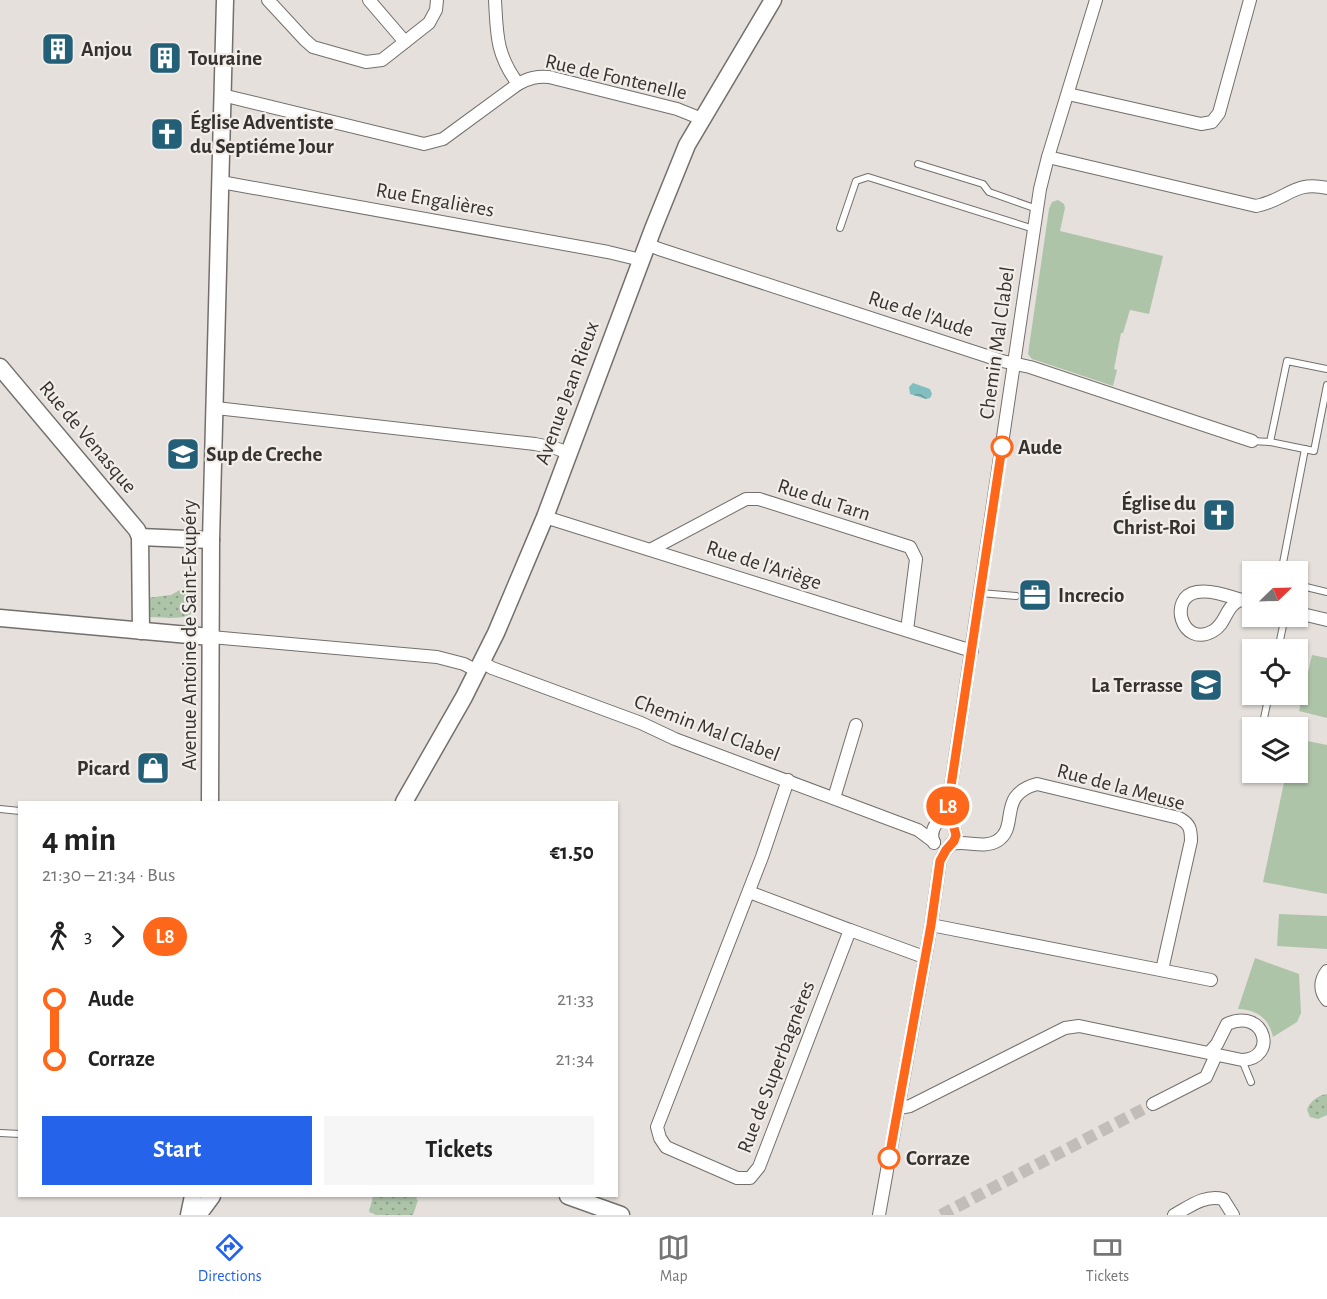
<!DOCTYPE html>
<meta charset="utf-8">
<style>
body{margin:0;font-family:"Alegreya Sans",sans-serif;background:#f6f6f6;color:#222;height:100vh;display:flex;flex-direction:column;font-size:22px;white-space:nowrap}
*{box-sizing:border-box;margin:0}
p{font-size:20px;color:#767676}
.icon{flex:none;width:33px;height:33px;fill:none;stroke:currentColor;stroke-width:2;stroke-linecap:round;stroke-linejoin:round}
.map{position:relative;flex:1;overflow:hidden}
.side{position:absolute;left:18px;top:801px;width:600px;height:396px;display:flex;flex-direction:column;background:#fff;border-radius:0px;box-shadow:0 2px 4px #0004}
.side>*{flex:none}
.badge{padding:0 12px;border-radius:20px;font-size:21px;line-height:39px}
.needle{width:39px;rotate:67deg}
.buttons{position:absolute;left:1242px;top:561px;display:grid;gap:12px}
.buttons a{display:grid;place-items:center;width:66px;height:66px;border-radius:0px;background:#fff;box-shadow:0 2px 4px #0004;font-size:30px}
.map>.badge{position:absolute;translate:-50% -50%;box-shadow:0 0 0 3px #fff}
.legs{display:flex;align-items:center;gap:9px;height:66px;padding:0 24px;font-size:20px}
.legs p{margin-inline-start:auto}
.head{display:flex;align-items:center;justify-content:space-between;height:102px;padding:0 24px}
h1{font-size:33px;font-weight:600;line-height:45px}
.primary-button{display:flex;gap:12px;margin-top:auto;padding:12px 24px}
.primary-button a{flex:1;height:69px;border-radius:0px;background:#2563eb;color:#fff;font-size:24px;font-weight:600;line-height:69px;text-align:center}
.primary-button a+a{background:#f6f6f6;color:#222}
ul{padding:0 24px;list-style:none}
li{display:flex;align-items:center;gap:21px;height:60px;font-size:22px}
li i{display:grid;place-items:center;width:9px;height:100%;margin:0 8px;background:currentColor}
li i::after{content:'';width:15px;height:15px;margin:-8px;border:4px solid;border-radius:50%;background:#fff}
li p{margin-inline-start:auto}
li:first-child i{background:linear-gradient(#0000 50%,currentColor 0)}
li:last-child i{background:linear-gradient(currentColor 50%,#0000 0)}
.tabs{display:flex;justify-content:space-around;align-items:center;height:84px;border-top:2px solid #e0e0e0;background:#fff;font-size:16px;color:#767676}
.tabs a{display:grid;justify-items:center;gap:3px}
.tabs .selected{color:#2563eb}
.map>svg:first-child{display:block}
.grass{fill:url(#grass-dots)}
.garden{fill:#aec4a9}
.water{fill:url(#water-waves)}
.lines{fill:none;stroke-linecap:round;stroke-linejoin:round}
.street-tunnel{stroke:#c2bdb9;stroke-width:12;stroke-dasharray:12 6;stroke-linecap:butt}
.lane-casing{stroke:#746f6c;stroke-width:8}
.street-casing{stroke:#746f6c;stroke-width:14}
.secondary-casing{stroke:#746f6c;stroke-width:19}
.lane{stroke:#fff;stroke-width:6}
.street{stroke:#fff;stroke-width:12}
.secondary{stroke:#fff;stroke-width:16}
.line-1-casing{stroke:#fff;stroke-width:14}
.line-1{stroke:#ff671b;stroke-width:9}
.stop-1-dot{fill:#fff;stroke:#ff671b;stroke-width:3}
.labels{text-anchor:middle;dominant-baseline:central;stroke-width:4.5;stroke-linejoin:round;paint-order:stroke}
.poi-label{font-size:21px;font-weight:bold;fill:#353331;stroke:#f2ede9;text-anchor:start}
.street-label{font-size:21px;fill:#353331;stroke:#f2ede9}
.stop-label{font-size:21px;font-weight:bold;fill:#353331;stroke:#f2ede9;text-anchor:start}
</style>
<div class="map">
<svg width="1327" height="1215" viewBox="0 0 1327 1215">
<defs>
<pattern id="grass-dots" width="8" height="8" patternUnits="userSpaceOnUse" patternTransform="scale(1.5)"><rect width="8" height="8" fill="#aec4a9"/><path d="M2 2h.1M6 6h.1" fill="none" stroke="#8ea08a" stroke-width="1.8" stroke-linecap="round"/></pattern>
<pattern id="water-waves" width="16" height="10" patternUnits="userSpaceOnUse" patternTransform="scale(1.5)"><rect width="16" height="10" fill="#80bebf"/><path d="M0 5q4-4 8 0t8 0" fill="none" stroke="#6a9b9c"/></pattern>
</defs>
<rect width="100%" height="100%" fill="#e5e0db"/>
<!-- grass -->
<g class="grass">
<path d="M 188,585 L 194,588 C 194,595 196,607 193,612 C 187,621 156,617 146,617 L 146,598 L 171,595 Z"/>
<path d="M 1327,1094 L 1327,1115 L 1318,1119 L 1310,1117 L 1307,1110 C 1309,1102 1318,1095 1327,1094 Z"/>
<path d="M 373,1196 L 417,1196 L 416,1199 L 418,1200 L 413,1215 L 377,1215 L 369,1212 Z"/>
</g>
<!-- garden -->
<g class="garden">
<path d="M 1058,200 L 1064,204 L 1065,208 L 1060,231 L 1163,256 L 1149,314 L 1130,310 L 1123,333 L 1121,333 L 1114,369 L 1117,370 L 1113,386 L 1032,359 L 1028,354 L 1049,209 L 1052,202 Z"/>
<path d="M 1312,655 L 1327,658 L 1327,718 L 1299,711 Z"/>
<path d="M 1298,739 L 1327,745 L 1327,894 L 1263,882 L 1286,773 L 1298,772 Z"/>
<path d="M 1279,914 L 1327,916 L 1327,949 L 1277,946 Z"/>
<path d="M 1255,958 L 1299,974 L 1301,1013 L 1297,1022 L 1273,1037 C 1269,1018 1257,1010 1238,1009 Z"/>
</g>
<!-- water -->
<path class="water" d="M 913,383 L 930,389 L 932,394 L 930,398 L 926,399 L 910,394 L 909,387 Z"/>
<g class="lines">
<!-- street-tunnel -->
<path class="street-tunnel" d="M 941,1215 L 1153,1104"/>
<defs>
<g id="lane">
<path d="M 918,164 L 983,184 L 989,192 L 1037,209"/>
<path d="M 840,228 L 856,181 L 868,177 L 1034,229"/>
<path d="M 1252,441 L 1270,442 L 1314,451 L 1327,385"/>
<path d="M 1270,442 L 1287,361 L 1327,369"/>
<path d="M 1283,572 L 1282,568 L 1305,449"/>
<path d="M 1298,585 L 1327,592"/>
<path d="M 980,593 L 1016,596"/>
<path d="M 1278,650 L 1285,616"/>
<path d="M 1262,728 L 1269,694"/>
<path d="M 0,809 L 20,811"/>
<path d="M 1242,1060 L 1251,1082"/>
<path d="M 0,1133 L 20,1134"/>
</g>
<g id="street">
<path d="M 268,0 L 305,40 L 313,47 L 366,62 L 382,60 L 429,23 L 436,10 L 437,0"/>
<path d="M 369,0 L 405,42"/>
<path d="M 495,0 C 497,35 496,54 518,84"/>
<path d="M 1068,94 L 1201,124 L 1212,122 L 1219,113 L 1250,0"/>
<path d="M 222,95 L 424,144 L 443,139 L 518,84 C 529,78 537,76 549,77 L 677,109 L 702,119"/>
<path d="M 1048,157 L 1256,206 C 1287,200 1294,180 1327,188"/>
<path d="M 221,182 L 608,252 L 641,260"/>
<path d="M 647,244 L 659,249 L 1002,361 L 1030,367 L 1252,441"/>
<path d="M 216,408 L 535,444 L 555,448 L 569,453"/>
<path d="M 545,517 L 972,651"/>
<path d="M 652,549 L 746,499 L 759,499 L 910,547 L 916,559 L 907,630"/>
<path d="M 1240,600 C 1224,608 1227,623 1213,631 C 1182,649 1167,597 1197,592 C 1214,589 1236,599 1252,603"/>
<path d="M 1298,613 L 1327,620"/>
<path d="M 211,637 L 437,657 L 464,664 L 477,671"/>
<path d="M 482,662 L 492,668 L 641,723 L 675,739 L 918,830 L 934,842"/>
<path d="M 788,780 L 762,857 L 657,1127 L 660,1138 L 666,1147 L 737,1178 L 750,1178 L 759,1167 L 850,930 L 924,957"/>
<path d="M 834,798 L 856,725"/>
<path d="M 934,843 C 927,828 942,819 948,806"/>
<path d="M 951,844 C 966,840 983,849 997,841 C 1020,827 996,795 1037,784 L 1179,818 C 1190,824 1191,829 1191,841 L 1162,970"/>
<path d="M 749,892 L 850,930"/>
<path d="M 931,925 L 1211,980"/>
<path d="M 1327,971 C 1320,980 1319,991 1327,1000"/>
<path d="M 1153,1104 L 1206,1077 L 1216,1055"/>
<path d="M 899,1108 L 910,1106 L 1065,1028 L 1079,1026 L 1242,1060 C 1278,1059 1266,1007 1227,1024 L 1217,1044 L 1209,1053"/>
<path d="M 879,1215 L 931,925 L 940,861 L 946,850 L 954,841 L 956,835 L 948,806 L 1040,189 L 1048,157 L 1096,0"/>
<path d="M 1174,1215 C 1189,1207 1205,1194 1223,1199 L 1233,1215"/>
</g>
<g id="secondary">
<path d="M 0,367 L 137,530 L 140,537 L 141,631"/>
<path d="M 140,537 L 211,540"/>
<path d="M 0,618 L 211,637"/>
<path d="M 210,802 L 211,540 L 225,0"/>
<path d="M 404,802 L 464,697 L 496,633 L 545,517 L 653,229 L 687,145 L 773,0"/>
<path d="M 568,1196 L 621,1215"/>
<path d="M 189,1215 L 193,1196"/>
<path d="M 198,1215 L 212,1196"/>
</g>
</defs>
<!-- lane casing -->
<use href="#lane" class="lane-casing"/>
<!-- street casing -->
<use href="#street" class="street-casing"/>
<!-- secondary casing -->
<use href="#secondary" class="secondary-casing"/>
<!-- lane -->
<use href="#lane" class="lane"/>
<!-- street -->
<use href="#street" class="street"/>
<!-- secondary -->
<use href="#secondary" class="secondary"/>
</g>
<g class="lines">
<defs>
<path id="line-1" d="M 889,1158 L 931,925 L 940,861 L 946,850 L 954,841 L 956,835 L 948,806 L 1002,447"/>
</defs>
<!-- line-1 casing -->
<use href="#line-1" class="line-1-casing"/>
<!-- line-1 -->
<use href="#line-1" class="line-1"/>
</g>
<!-- icons -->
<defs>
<symbol id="building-square" viewBox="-11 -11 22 22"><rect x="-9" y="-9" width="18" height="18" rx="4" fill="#245f78" stroke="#f2ede9"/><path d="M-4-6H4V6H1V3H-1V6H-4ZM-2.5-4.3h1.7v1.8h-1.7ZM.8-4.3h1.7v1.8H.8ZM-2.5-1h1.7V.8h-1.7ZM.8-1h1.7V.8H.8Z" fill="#fff"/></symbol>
<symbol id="church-square" viewBox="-11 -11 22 22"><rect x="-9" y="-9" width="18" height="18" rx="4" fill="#245f78" stroke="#f2ede9"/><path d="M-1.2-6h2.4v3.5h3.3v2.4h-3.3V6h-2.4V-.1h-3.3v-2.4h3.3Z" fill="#fff"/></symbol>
<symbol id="school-square" viewBox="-11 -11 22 22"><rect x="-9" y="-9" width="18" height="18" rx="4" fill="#245f78" stroke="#f2ede9"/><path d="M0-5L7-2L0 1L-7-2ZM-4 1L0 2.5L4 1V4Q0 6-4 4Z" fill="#fff"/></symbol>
<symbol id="office-square" viewBox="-11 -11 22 22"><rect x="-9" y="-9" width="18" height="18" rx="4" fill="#245f78" stroke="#f2ede9"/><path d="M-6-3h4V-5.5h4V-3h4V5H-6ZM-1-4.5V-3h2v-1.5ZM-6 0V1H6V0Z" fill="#fff"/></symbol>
<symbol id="shop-square" viewBox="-11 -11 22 22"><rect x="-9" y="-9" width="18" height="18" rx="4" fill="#245f78" stroke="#f2ede9"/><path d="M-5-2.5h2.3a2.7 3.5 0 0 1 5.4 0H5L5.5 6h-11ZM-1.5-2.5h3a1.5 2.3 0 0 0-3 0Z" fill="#fff"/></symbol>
</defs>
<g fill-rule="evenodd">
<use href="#building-square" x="39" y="30" width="38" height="38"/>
<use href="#building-square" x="146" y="39" width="38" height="38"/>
<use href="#church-square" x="148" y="115" width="38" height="38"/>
<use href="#school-square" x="164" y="435" width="38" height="38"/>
<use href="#church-square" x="1200" y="496" width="38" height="38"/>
<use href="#office-square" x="1016" y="576" width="38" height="38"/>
<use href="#school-square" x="1187" y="666" width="38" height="38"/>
<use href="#shop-square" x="134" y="749" width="38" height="38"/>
</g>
<!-- markers -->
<g class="stop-1-dot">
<circle cx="1002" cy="447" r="10"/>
<circle cx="889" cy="1158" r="10"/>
</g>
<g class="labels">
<!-- poi labels -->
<g class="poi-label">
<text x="81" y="49">Anjou</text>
<text x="188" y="58">Touraine</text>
<text x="190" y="122">Église Adventiste<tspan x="190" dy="24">du Septiéme Jour</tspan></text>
<text x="206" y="454">Sup de Creche</text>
<text x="1196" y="503" text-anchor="end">Église du<tspan x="1196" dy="24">Christ-Roi</tspan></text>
<text x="1058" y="595">Increcio</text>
<text x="1183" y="685" text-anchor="end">La Terrasse</text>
<text x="130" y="768" text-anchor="end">Picard</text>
</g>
<!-- street labels -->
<g class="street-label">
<text transform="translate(616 77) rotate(13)">Rue de Fontenelle</text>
<text transform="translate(435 200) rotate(10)">Rue Engalières</text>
<text transform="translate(921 314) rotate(18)">Rue de l'Aude</text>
<text transform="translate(997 343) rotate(-82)">Chemin Mal Clabel</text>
<text transform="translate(567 393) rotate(-70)">Avenue Jean Rieux</text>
<text transform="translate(88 437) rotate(50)">Rue de Venasque</text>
<text transform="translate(824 500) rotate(18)">Rue du Tarn</text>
<text transform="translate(764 565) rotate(18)">Rue de l'Ariège</text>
<text transform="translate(189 635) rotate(-90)">Avenue Antoine de Saint-Exupéry</text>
<text transform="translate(707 728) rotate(21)">Chemin Mal Clabel</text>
<text transform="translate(1121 787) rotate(15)">Rue de la Meuse</text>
<text transform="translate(776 1067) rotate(-69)">Rue de Superbagnères</text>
</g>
<!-- stop labels -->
<g class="stop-label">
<text x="1018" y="447">Aude</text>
<text x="906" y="1158">Corraze</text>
</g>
</g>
</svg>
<div class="buttons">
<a><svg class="needle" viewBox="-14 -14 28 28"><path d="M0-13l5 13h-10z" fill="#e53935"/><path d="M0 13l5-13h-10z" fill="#767676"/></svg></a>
<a><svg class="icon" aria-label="locate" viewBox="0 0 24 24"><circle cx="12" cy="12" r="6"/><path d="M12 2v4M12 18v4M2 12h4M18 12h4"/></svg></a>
<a><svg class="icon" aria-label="layers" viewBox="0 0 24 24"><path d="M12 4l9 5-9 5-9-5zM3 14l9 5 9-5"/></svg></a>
</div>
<b class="badge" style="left:948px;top:806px;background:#ff671b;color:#fff">L8</b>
<section class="side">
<div class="head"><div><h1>4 min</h1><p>21:30 – 21:34 · Bus</p></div><b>€1.50</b></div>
<div class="legs"><svg class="icon" aria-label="walk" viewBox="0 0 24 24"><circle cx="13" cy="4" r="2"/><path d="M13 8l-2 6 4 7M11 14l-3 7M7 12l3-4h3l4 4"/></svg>3<svg class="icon" aria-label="forward" viewBox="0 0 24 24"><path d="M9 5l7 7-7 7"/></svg><b class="badge" style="background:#ff671b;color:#fff">L8</b></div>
<ul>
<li><i style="color:#ff671b"></i><b>Aude</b><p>21:33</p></li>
<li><i style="color:#ff671b"></i><b>Corraze</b><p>21:34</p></li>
</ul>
<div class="primary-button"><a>Start</a><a>Tickets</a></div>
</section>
</div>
<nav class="tabs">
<a class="selected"><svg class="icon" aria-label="directions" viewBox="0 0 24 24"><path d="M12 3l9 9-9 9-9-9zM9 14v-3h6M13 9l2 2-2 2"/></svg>Directions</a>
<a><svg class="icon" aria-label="map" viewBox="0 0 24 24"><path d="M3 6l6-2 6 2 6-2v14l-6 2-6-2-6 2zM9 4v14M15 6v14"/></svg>Map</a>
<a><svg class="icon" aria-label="tickets" viewBox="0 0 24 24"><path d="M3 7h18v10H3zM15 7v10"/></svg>Tickets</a>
</nav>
